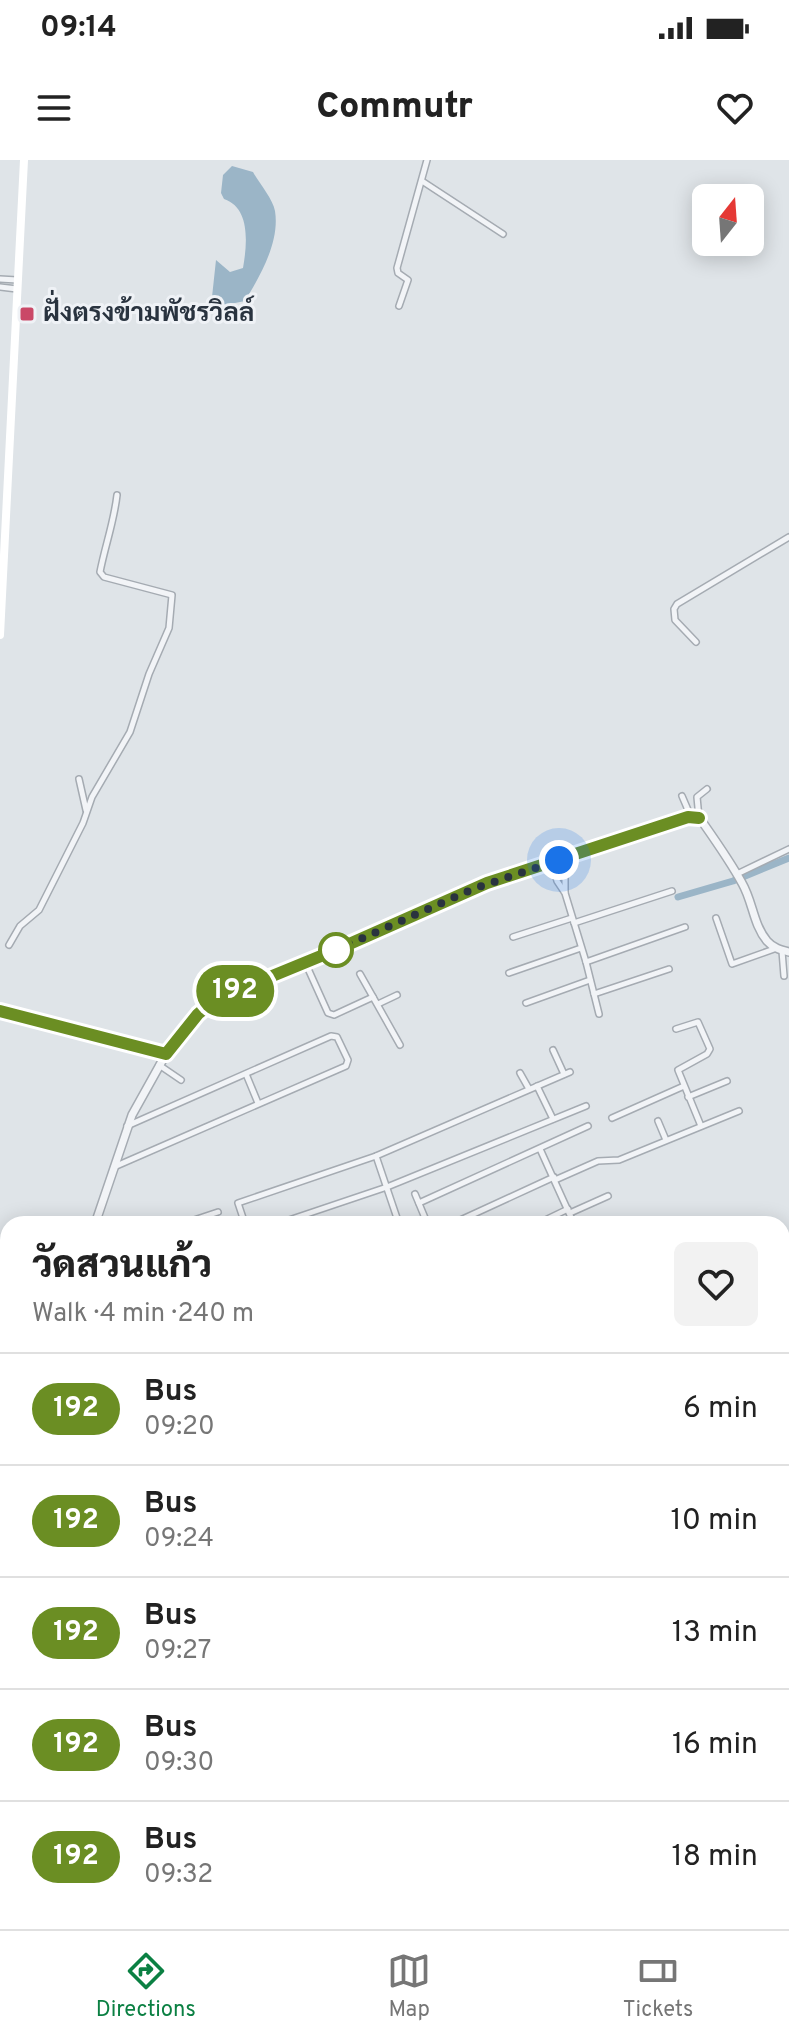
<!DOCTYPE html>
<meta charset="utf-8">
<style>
body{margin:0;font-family:Overpass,Sarabun,sans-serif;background:#f2f2f2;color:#222;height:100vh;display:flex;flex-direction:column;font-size:30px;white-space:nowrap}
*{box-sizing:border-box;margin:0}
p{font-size:26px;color:#767676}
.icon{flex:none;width:44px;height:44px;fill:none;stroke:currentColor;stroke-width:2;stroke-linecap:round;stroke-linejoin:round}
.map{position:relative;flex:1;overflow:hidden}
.drawer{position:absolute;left:0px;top:1056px;width:790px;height:714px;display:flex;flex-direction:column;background:#fff;border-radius:24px 24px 0 0;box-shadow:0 4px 20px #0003}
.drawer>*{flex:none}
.badge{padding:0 16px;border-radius:26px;font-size:28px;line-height:52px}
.needle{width:52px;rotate:17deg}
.controls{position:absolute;left:692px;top:24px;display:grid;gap:16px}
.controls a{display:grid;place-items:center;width:72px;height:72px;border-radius:12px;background:#fff;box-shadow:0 4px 20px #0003;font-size:40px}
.you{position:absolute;width:40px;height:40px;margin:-20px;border:6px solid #fff;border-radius:50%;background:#1a73e8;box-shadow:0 0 0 12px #1a73e833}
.map>.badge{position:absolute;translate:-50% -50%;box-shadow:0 0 0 4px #fff}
.round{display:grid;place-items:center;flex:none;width:84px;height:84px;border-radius:12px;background:#f2f2f2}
.head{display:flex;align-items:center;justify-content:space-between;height:136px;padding:0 32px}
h1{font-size:38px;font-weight:800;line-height:60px}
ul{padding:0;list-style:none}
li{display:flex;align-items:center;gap:24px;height:112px;padding:0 32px;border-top:2px solid #e0e0e0}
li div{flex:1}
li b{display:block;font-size:30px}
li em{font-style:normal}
li .badge{min-width:88px;font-weight:700;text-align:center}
.status{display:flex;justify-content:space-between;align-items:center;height:56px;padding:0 40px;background:#fff;direction:ltr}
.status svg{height:22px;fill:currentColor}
header{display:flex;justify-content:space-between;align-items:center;height:104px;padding:0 32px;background:#fff;font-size:36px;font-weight:800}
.dock{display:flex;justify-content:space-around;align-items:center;height:112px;border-top:2px solid #e0e0e0;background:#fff;font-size:22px;color:#767676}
.dock a{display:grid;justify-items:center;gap:4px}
.dock .current{color:#0b8043}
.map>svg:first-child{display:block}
.water{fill:#9bb5c7}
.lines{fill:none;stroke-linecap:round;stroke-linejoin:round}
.canal{stroke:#9bb5c7;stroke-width:7}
.minor-casing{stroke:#a5abb2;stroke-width:8}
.tertiary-casing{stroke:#a5abb2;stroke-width:10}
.minor{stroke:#f2f4f7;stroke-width:5}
.tertiary{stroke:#f2f4f7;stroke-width:7}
.secondary{stroke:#fff;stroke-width:8}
.line-casing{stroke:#fff;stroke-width:18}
.line{stroke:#6b8e23;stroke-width:12}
.walk{stroke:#29333f;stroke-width:8;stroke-dasharray:0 14.4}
.poi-dot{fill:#ca4867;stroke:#eff2f6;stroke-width:3}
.stop-dot{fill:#fff;stroke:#6b8e23;stroke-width:4}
.labels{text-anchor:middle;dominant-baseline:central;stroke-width:6;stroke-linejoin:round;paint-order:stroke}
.poi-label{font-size:26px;font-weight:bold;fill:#29333f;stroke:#eff2f6;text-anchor:start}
</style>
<div class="status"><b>09:14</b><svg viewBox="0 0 49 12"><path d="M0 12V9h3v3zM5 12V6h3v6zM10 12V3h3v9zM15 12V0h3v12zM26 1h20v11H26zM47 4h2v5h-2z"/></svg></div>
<header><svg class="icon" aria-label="menu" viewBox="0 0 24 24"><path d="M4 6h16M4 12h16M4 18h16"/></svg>Commutr<svg class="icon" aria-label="heart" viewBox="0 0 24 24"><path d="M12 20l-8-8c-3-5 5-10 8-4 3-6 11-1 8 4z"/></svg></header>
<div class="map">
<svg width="789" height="1769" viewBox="0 0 789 1769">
<rect width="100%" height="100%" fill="#dfe4e8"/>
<!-- water -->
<path class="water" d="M 232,6 L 253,12 C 259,23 273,39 275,51 C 280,82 260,116 245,141 L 225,145 L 212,137 L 216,100 L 230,112 L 243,108 C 247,85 251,48 224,39 L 221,33 L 223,15 Z"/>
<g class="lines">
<!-- canal -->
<path class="canal" d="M 678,737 L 733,721 L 789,698"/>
<defs>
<g id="minor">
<path d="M 422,21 L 503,74"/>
<path d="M 0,119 L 17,120"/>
<path d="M 0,127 L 17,129"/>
<path d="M 399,146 L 408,120 L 398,113 L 397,108 L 427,0"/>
<path d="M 696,482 L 675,460 L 674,449 L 677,444 L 789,377"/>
<path d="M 79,619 L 86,650"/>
<path d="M 682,636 L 691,657"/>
<path d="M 699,658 L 697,637 L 707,629"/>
<path d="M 559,700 L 565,719 L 565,732"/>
<path d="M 552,702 L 557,721 L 565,733 L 586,802 L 685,767"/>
<path d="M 737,714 L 789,689"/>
<path d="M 716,758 L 732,804 L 777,788"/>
<path d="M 574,763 L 672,731"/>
<path d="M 513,777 L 572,758"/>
<path d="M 9,785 L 20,766 L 39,750 L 83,663 L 92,637 L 130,572 L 149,514 L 169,468 L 172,435 L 104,417 L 100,412 C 105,386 114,362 117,335"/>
<path d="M 782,791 L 784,816"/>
<path d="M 305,802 L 328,853 L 334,855 L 373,837 L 400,885"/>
<path d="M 586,802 L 599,854"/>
<path d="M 509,813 L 581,788"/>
<path d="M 360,814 L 373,837"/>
<path d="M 594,834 L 669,809"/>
<path d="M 526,843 L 590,820"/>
<path d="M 378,844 L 397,835"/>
<path d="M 676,869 L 698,862 L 710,889 L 707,894 L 678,910 L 701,966"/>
<path d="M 553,890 L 564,914"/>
<path d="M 159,905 L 181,920"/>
<path d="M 520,913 L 529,929"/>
<path d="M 246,914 L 258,943"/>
<path d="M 537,926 L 553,959"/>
<path d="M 688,937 L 727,921"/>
<path d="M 612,958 L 684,926"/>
<path d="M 658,961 L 666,980"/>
<path d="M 540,989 L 574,1064"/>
<path d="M 376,996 L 398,1061 L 389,1064"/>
<path d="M 114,1007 L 346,906 L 348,900 L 337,877 L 331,876 L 127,966"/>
<path d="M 555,1020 L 598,1001 L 619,1000 L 739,951"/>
<path d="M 415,1034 L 425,1058"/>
<path d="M 419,1043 L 588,966"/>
<path d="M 570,1053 L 608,1036"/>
<path d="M 454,1063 L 554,1017"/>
<path d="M 182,1064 L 218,1052"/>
<path d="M 245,1064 L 238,1043 L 376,996 L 570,912"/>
<path d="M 277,1064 L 387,1027 L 586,946"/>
<path d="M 537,1064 L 568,1049"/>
<path d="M 0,1136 L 8,1140"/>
<path d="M 0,1284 L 8,1288"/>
<path d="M 782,1307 L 788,1306"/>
<path d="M 0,1326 L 1,1327"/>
<path d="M 782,1341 L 789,1340"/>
<path d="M 0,1369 L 8,1373"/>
<path d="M 782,1379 L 789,1378"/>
<path d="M 782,1407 L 789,1408"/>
<path d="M 782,1454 L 789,1452"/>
<path d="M 782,1493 L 789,1492"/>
<path d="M 0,1496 L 8,1500"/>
<path d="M 0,1521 L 6,1510"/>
<path d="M 782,1535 L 789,1533"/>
<path d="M 782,1546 L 789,1561"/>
<path d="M 0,1576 L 8,1560"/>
<path d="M 782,1577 L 789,1574"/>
<path d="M 0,1603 L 8,1607"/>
<path d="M 788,1615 L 789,1614"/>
<path d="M 0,1661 L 8,1665"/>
<path d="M 782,1673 L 789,1670"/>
<path d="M 1,1731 L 8,1722"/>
<path d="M 0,1743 L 8,1747"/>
<path d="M 39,1762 L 51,1769"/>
<path d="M 116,1762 L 135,1769"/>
<path d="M 707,1762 L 710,1769"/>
<path d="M 517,1767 L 523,1762"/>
<path d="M 260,1769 L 264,1762"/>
<path d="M 303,1769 L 306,1762"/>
<path d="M 343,1769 L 347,1762"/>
<path d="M 385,1769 L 388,1762"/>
<path d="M 645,1769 L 649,1762"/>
</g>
<g id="tertiary">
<path d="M 0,851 L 166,894"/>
<path d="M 95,1064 L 132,955 L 166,894 L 209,842 L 487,723 L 694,657 L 701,660 C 715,680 730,701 742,723 C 753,742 753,764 767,781 C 773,788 781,790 789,792"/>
<path d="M 189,1769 L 190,1762"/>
</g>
</defs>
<!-- minor casing -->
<use href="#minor" class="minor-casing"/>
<!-- tertiary casing -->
<use href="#tertiary" class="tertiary-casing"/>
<!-- minor -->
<use href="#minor" class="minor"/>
<!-- tertiary -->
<use href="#tertiary" class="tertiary"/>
<!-- secondary -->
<path class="secondary" d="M 0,475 L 24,0"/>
</g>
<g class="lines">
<defs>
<path id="line" d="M 0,851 L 166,894 L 198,854 L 216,839 L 338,789 L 487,723 L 688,657 L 699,658"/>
</defs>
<!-- line casing -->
<use href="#line" class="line-casing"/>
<!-- line -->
<use href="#line" class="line"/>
<!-- walk -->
<path class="walk" d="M 336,790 L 473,729 L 559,700"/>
</g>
<!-- markers -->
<rect class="poi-dot" x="19" y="146" width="16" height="16" rx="4"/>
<circle class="stop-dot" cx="336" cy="790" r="16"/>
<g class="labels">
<!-- poi labels -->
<g class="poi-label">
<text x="43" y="154">ฝั่งตรงข้ามพัชรวิลล์</text>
</g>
</g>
</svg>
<div class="controls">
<a><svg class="needle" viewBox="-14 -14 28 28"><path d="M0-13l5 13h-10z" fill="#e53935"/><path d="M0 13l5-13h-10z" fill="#767676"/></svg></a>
</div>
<div class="you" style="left:559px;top:700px"></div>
<b class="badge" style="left:235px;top:831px;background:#6b8e23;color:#fff">192</b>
<section class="drawer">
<div class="head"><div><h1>วัดสวนแก้ว</h1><p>Walk · 4 min · 240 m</p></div><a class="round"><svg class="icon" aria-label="heart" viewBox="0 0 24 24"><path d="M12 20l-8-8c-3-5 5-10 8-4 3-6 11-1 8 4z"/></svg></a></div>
<ul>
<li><span class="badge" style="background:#6b8e23;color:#fff">192</span><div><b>Bus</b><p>09:20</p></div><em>6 min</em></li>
<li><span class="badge" style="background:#6b8e23;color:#fff">192</span><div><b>Bus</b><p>09:24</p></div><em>10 min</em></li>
<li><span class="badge" style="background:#6b8e23;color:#fff">192</span><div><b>Bus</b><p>09:27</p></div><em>13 min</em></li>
<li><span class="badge" style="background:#6b8e23;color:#fff">192</span><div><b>Bus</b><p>09:30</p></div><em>16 min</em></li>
<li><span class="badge" style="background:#6b8e23;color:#fff">192</span><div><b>Bus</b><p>09:32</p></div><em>18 min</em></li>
</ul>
</section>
</div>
<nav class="dock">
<a class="current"><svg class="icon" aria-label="directions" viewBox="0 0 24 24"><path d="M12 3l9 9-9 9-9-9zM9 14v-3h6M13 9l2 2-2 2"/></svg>Directions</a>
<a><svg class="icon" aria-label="map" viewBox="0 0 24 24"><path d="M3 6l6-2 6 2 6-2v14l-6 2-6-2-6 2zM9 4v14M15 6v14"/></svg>Map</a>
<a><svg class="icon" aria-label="tickets" viewBox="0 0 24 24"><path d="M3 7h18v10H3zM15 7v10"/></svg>Tickets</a>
</nav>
